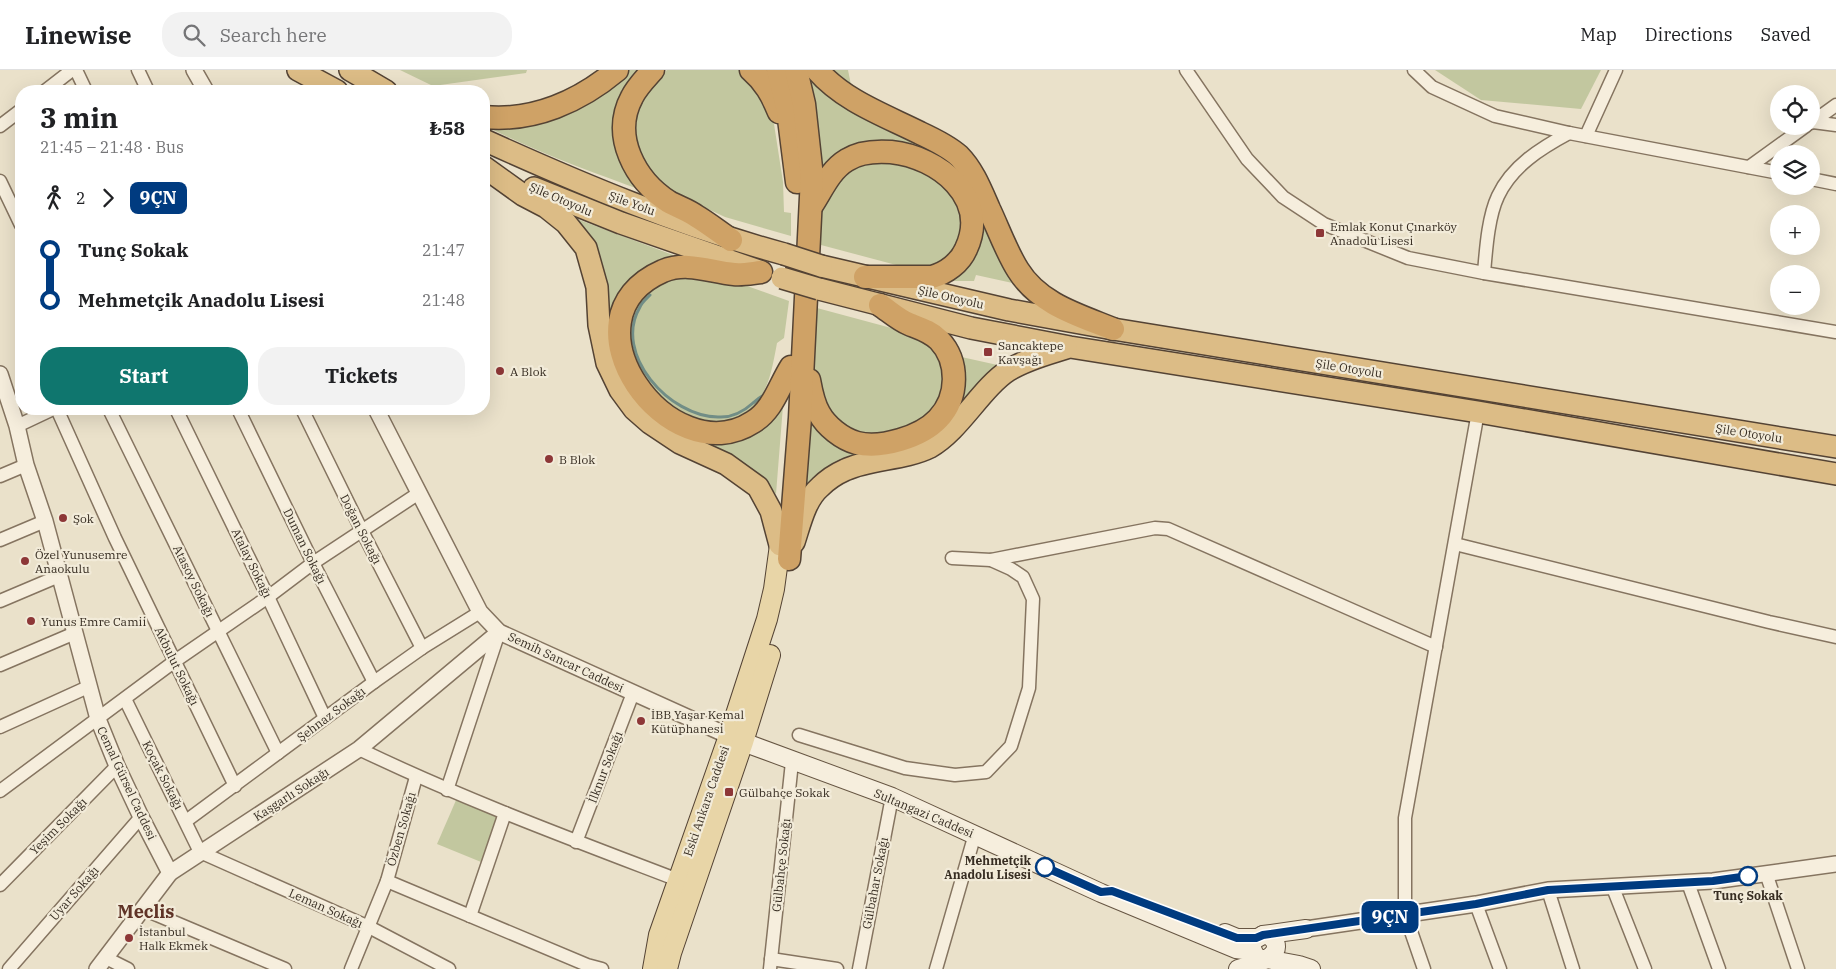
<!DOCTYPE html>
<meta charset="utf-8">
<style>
body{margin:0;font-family:"IBM Plex Serif",serif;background:#f2f2f2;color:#202124;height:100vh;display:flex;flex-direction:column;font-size:19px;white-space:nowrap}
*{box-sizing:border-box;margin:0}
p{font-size:16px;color:#757577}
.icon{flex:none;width:28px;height:28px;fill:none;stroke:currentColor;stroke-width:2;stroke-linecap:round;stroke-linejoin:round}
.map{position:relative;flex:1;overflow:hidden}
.side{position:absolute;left:15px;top:15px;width:475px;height:330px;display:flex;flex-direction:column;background:#fff;border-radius:20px;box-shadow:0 5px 20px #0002}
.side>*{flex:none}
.badge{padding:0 10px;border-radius:8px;font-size:18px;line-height:32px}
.tools{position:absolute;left:1770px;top:15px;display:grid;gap:10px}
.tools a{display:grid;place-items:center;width:50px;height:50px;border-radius:50%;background:#fff;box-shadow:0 5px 20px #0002;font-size:25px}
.map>.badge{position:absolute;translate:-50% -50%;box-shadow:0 0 0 2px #fff}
.legs{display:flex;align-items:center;gap:8px;height:55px;padding:0 25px;font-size:16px}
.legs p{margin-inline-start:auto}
.overview{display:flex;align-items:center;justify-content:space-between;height:85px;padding:0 25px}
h1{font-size:28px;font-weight:700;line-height:38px}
.primary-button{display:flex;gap:10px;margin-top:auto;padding:10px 25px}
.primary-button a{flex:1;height:58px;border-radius:20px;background:#0f766e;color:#fff;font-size:20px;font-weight:700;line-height:58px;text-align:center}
.primary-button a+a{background:#f2f2f2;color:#202124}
ul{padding:0 25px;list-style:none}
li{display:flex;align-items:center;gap:18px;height:50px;font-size:19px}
li i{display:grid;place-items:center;width:8px;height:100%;margin:0 6px;background:currentColor}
li i::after{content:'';width:12px;height:12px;margin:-6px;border:4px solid;border-radius:50%;background:#fff}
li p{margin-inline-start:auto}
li:first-child i{background:linear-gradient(#0000 50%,currentColor 0)}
li:last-child i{background:linear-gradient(currentColor 50%,#0000 0)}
header{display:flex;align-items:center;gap:30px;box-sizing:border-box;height:70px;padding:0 25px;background:#fff;border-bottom:1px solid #e0e0e0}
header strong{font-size:24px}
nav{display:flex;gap:28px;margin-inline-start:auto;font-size:18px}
.search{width:350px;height:45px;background:#f2f2f2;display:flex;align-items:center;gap:12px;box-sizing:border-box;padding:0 18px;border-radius:20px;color:#757577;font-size:19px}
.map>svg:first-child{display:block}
.green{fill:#c2c79f}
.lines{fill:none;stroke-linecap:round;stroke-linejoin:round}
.stream{stroke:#718d86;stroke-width:3}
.minor-casing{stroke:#857460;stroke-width:15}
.tertiary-casing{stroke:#857460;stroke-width:18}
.secondary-casing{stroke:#675643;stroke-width:20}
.primary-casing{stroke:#544334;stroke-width:22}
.trunk-casing{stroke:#544334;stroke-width:24}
.motorway-casing{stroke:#544334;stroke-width:25}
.minor{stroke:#f6eedd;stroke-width:12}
.tertiary{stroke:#f6eedd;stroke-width:15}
.secondary{stroke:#f6eedd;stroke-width:18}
.primary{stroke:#e8d5a7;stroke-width:20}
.trunk{stroke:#dcbc86;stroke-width:21}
.motorway{stroke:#cfa266;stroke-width:22}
.trunk-bridge-casing{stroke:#544334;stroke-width:24;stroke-linecap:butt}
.trunk-bridge{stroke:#dcbc86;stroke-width:21}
.line-1-casing{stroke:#fff;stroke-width:11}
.line-1{stroke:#003b80;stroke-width:8}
.poi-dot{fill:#8d3737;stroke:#f2ebd9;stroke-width:2}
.stop-1-dot{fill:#fff;stroke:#003b80;stroke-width:2.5}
.labels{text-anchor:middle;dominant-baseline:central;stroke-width:4.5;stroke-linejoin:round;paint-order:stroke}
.street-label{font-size:12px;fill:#372d22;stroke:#f2ebd9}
.poi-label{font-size:12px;fill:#372d22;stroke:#f2ebd9;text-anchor:start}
.stop-label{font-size:12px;font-weight:bold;fill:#372d22;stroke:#f2ebd9;text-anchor:end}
.district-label{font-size:18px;font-weight:bold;fill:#5f3326;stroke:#f2ebd9}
</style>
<header>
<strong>Linewise</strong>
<div class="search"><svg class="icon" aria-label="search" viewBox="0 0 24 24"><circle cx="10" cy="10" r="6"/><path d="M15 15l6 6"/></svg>Search here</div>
<nav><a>Map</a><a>Directions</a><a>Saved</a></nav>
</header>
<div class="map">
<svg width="1836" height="899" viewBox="0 0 1836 899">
<rect width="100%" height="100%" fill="#eae1ca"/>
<!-- green -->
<g class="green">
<path d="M 400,0 L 527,0 L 526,3 L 433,16 Z"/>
<path d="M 627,0 L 643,0 L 624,27 L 644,121 C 589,101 535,82 484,55 Z"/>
<path d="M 667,0 L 740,0 L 752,10 L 774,54 L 783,112 L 784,142 L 791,143 L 791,166 L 725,147 L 663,118 L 647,103 L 632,63 L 638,28 Z"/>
<path d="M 804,0 L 810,0 L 827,20 L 850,36 L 940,85 L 957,100 L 973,126 L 1003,189 L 1018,211 L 1034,228 L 1017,220 L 1017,214 L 976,205 L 974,211 L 942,211 C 947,208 953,205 958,201 C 968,192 975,178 978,165 C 987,108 917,66 866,77 C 854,79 841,84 832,93 C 828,97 824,103 820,108 L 816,58 Z"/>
<path d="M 831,0 L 848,0 L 852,20 Z"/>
<path d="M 1435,0 L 1601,0 L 1581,39 L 1481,30 Z"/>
<path d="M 890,90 L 942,110 L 961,137 L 964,172 L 937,196 L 915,200 L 821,175 L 821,140 L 828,117 L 855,94 Z"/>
<path d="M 569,146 L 689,191 L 656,195 L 610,263 L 602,195 L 590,166 Z"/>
<path d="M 686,204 L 736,212 L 789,231 L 784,268 L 777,273 C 771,305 769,319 748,346 L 709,354 L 670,338 L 641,306 L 627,272 L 631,239 L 651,215 Z"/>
<path d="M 817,238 L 895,259 L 936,275 L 947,295 L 939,336 L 914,357 L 864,367 L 833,352 L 815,314 L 814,291 Z"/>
<path d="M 957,286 L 1002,296 L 1005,289 L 1013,288 L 954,348 Z"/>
<path d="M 784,323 L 776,424 L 756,402 L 707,375 L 708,370 Z"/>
<path d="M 807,333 L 863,381 C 835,393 821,400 800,424 Z"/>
<path d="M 457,728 L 501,747 L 486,794 L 437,774 Z"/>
</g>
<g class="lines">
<!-- stream -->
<path class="stream" d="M 650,225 C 646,229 642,232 640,237 C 612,284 670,347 718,347 C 731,348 743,342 753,333 C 757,330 760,326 765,325"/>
<defs>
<g id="minor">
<path d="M 76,0 L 86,21"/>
<path d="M 138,0 L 148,21"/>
<path d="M 1186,0 L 1247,89 L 1283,127 L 1324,154 L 1408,188 L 1484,203 L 1836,262"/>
<path d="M 1414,0 L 1432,17 L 1495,46 L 1569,63 L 1779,103"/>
<path d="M 45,21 L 72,0"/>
<path d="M 1813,52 L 1836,55"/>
<path d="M 1811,53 L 1836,35"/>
<path d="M 0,56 L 21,40"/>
<path d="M 1586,66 L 1616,0"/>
<path d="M 1749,97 L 1806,56"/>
<path d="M 1811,109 L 1836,114"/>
<path d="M 0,111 L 21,155"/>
<path d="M 1484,203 C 1486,180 1488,147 1498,126 C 1512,96 1541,78 1569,63"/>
<path d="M 57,339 L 115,468 L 235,716"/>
<path d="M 109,339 L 278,683"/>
<path d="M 176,339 L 268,527 L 325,648"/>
<path d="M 238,339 L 313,493 L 374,612"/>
<path d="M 302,339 L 362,461 L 422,578"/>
<path d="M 17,356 L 53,339"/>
<path d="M 0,406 L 26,395"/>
<path d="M 0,470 L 45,451"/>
<path d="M 1455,474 L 1769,552 L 1836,567"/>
<path d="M 991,490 L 1155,458 L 1168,459 L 1436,577"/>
<path d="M 0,531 L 59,506"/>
<path d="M 0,595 L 75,563"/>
<path d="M 125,629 L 200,782 L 369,857 L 449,899"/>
<path d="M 0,657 L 88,617"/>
<path d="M 799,665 L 905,698 L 955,705 L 986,702 L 1011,676 L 1029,618 L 1033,529 L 1023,507 L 1011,499 L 991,490 L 952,488"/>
<path d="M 359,679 C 463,729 571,769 678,810"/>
<path d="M 447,720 L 499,562"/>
<path d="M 0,721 L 175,591 L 268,527 L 313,493 L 419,423"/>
<path d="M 186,751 L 374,612 L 422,578 L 480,542"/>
<path d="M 576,772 L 633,623"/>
<path d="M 1766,803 L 1798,899"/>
<path d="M 387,811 L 587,895 L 602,899"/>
<path d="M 1688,813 L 1719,899"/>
<path d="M 0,815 L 117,696"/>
<path d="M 1613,818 L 1645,899"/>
<path d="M 1548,820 L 1573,899"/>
<path d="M 1476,834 L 1500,899"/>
<path d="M 143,839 L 285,899"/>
<path d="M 470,846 L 505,743"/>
<path d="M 106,888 L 128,899"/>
<path d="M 771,889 L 837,899"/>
<path d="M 9,899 L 141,747"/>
<path d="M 351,899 L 387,811 L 416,707"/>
<path d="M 770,899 L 792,692"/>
<path d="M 859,899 L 892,727"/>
<path d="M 936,899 L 975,764"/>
<path d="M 1424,899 L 1405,844 L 1405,748 L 1478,342"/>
</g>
<g id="tertiary">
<path d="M 194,0 L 206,21"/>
<path d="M 0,304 L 17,356 L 26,395 L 45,451 L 98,649 L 117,696 L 141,747 L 170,803"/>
<path d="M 376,339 L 480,542 L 499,562 L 729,666"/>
<path d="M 1306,859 L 1476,834 L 1548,820 L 1713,811 L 1836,794"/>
<path d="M 97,899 L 170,803 L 359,679 L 499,562"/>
</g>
<g id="secondary">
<path d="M 743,672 L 892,727 L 1101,823 L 1236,879 L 1252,881"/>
<path d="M 1225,863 L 1237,868 L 1256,868"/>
<path d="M 1263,865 L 1306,859"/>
<path d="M 1267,889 L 1299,895 L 1311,899"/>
<path d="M 1238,899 C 1250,895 1282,889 1275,872 C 1273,867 1268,865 1263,865 L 1254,870 L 1251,877 L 1256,887 L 1264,890"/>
</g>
<g id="primary">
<path d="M 653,899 L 659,865 L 729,666 L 767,549 L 774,519 L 780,475"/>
<path d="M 667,899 L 671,883 L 743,672 L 770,585"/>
</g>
<g id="trunk">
<path d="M 298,0 L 337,21"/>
<path d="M 350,0 L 386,21"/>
<path d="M 484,70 C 581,114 681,156 784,184"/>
<path d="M 484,97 L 523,125 L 546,137 L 566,153 L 586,178 L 597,217 L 599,255 L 607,293 L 620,320 L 634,339 L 650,353 L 680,373 L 726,394 L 758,417 L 771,441 L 780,475"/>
<path d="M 534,118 L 621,153 L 759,201"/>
<path d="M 821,196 L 1009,240 L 1113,259 L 1836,377"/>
<path d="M 819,219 L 971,258 L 1070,277 L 1478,342 L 1836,404"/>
<path d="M 794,472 C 800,454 805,430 820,417 C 827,410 836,404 845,400 C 870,388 904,390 930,377 C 960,360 981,318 1009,300 C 1027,289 1047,284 1066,278"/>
</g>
<g id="motorway">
<path d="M 653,0 C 645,9 637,17 632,27 C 611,66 635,110 669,132 C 678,137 688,140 696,146 C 708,153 719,162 731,170"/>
<path d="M 751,0 C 765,12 772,25 779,42"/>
<path d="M 778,0 L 788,41 L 797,112"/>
<path d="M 817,0 C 844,31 884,45 920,63 C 933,69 948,76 959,86 C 973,100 981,121 989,139 C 998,158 1007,183 1018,200 C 1039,234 1078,245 1113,259"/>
<path d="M 484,47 C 534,52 580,31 617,0"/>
<path d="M 812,135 C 822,120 830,100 847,90 C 859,82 877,81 891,82 C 939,87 990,128 966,179 C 960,193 946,203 932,207 L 865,207"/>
<path d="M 761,202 C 752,203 742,205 734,204 C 710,202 688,191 663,201 C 555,248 670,406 753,352 C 773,340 779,316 791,297"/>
<path d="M 809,310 C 811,321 813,333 819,343 C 826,356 842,369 857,373 C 881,379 921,367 938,349 C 959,327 959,291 939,270 C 930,261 919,258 909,254 C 899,250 889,241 880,235"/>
<path d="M 789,489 L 800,348 L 812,107 L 804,34 L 796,0"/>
</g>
</defs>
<!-- minor casing -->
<use href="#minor" class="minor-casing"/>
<!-- tertiary casing -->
<use href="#tertiary" class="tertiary-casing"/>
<!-- secondary casing -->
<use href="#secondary" class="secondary-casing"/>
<!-- primary casing -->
<use href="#primary" class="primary-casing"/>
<!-- trunk casing -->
<use href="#trunk" class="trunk-casing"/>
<!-- motorway casing -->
<use href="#motorway" class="motorway-casing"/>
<!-- minor -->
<use href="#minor" class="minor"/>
<!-- tertiary -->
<use href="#tertiary" class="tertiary"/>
<!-- secondary -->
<use href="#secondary" class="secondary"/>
<!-- primary -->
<use href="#primary" class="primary"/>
<!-- trunk -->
<use href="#trunk" class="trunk"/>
<!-- motorway -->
<use href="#motorway" class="motorway"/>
<defs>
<g id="trunk-bridge">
<path d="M 784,184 L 821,196"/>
<path d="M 782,208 L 819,219"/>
</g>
</defs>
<!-- trunk-bridge casing -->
<use href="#trunk-bridge" class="trunk-bridge-casing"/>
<!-- trunk-bridge -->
<use href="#trunk-bridge" class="trunk-bridge"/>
</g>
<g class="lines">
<defs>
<path id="line-1" d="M 1045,797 L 1101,822 L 1112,821 L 1237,868 L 1256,868 L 1263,865 L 1476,834 L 1548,820 L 1713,811 L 1748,806"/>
</defs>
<!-- line-1 casing -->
<use href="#line-1" class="line-1-casing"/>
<!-- line-1 -->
<use href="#line-1" class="line-1"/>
</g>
<!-- markers -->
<g class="poi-dot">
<rect x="1315" y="158" width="10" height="10" rx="2.5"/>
<rect x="983" y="277" width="10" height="10" rx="2.5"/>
<circle cx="500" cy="301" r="5"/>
<circle cx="549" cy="389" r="5"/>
<circle cx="63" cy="448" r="5"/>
<circle cx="25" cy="491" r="5"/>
<circle cx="31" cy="551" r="5"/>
<circle cx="641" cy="651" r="5"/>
<rect x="724" y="717" width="10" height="10" rx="2.5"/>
<circle cx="129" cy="868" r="5"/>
</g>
<g class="stop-1-dot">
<circle cx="1045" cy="797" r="9"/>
<circle cx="1748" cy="806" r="9"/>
</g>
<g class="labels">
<!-- street labels -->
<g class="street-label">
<text transform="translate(561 129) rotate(23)">Şile Otoyolu</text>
<text transform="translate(632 133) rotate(20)">Şile Yolu</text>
<text transform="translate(951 227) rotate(13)">Şile Otoyolu</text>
<text transform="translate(1349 298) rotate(9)">Şile Otoyolu</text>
<text transform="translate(1749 363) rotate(9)">Şile Otoyolu</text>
<text transform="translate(361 459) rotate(63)">Doğan Sokağı</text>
<text transform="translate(305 476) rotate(64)">Duman Sokağı</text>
<text transform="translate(252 493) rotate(64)">Atalay Sokağı</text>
<text transform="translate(194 511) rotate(64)">Atasoy Sokağı</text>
<text transform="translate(566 592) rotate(25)">Semih Sancar Caddesi</text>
<text transform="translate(177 596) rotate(64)">Akbulut Sokağı</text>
<text transform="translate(331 644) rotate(-37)">Şehnaz Sokağı</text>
<text transform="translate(605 697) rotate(-69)">İlknur Sokağı</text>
<text transform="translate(163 705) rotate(63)">Koçak Sokağı</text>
<text transform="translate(127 713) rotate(65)">Cemal Gürsel Caddesi</text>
<text transform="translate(291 724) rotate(-33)">Kaşgarlı Sokağı</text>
<text transform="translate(706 731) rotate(-71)">Eski Ankara Caddesi</text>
<text transform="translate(924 743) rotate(23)">Sultangazi Caddesi</text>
<text transform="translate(58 756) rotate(-45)">Yeşim Sokağı</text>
<text transform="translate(401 759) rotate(-74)">Özben Sokağı</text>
<text transform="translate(781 795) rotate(-84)">Gülbahçe Sokağı</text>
<text transform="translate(875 813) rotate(-79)">Gülbahar Sokağı</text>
<text transform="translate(74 823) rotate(-49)">Uyar Sokağı</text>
<text transform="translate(326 838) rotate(24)">Leman Sokağı</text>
</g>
<!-- poi labels -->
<g class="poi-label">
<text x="1330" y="156">Emlak Konut Çınarköy<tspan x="1330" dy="14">Anadolu Lisesi</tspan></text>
<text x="998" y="275">Sancaktepe<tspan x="998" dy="14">Kavşağı</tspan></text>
<text x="510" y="301">A Blok</text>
<text x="559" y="389">B Blok</text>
<text x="73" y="448">Şok</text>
<text x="35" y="484">Özel Yunusemre<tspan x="35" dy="14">Anaokulu</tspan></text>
<text x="41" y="551">Yunus Emre Camii</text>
<text x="651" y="644">İBB Yaşar Kemal<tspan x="651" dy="14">Kütüphanesi</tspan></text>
<text x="739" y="722">Gülbahçe Sokak</text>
<text x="139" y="861">İstanbul<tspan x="139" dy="14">Halk Ekmek</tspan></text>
</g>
<!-- stop labels -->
<g class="stop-label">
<text x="1031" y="790">Mehmetçik<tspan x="1031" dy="14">Anadolu Lisesi</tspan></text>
<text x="1748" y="825" text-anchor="middle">Tunç Sokak</text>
</g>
<!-- district labels -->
<g class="district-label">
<text x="146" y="841">Meclis</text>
</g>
</g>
</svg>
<div class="tools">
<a><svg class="icon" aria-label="locate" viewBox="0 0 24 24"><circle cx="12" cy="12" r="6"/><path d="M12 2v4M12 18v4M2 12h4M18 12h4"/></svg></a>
<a><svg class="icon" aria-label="layers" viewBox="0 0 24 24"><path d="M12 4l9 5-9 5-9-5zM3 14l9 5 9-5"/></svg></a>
<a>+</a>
<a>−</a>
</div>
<b class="badge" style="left:1390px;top:847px;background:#003b80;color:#fff">9ÇN</b>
<section class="side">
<div class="overview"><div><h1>3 min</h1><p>21:45 – 21:48 · Bus</p></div><b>₺58</b></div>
<div class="legs"><svg class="icon" aria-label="walk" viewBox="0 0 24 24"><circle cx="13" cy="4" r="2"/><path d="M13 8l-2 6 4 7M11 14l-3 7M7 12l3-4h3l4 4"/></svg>2<svg class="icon" aria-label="forward" viewBox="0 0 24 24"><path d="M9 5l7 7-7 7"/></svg><b class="badge" style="background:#003b80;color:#fff">9ÇN</b></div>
<ul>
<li><i style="color:#003b80"></i><b>Tunç Sokak</b><p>21:47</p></li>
<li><i style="color:#003b80"></i><b>Mehmetçik Anadolu Lisesi</b><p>21:48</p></li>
</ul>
<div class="primary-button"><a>Start</a><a>Tickets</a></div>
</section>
</div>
